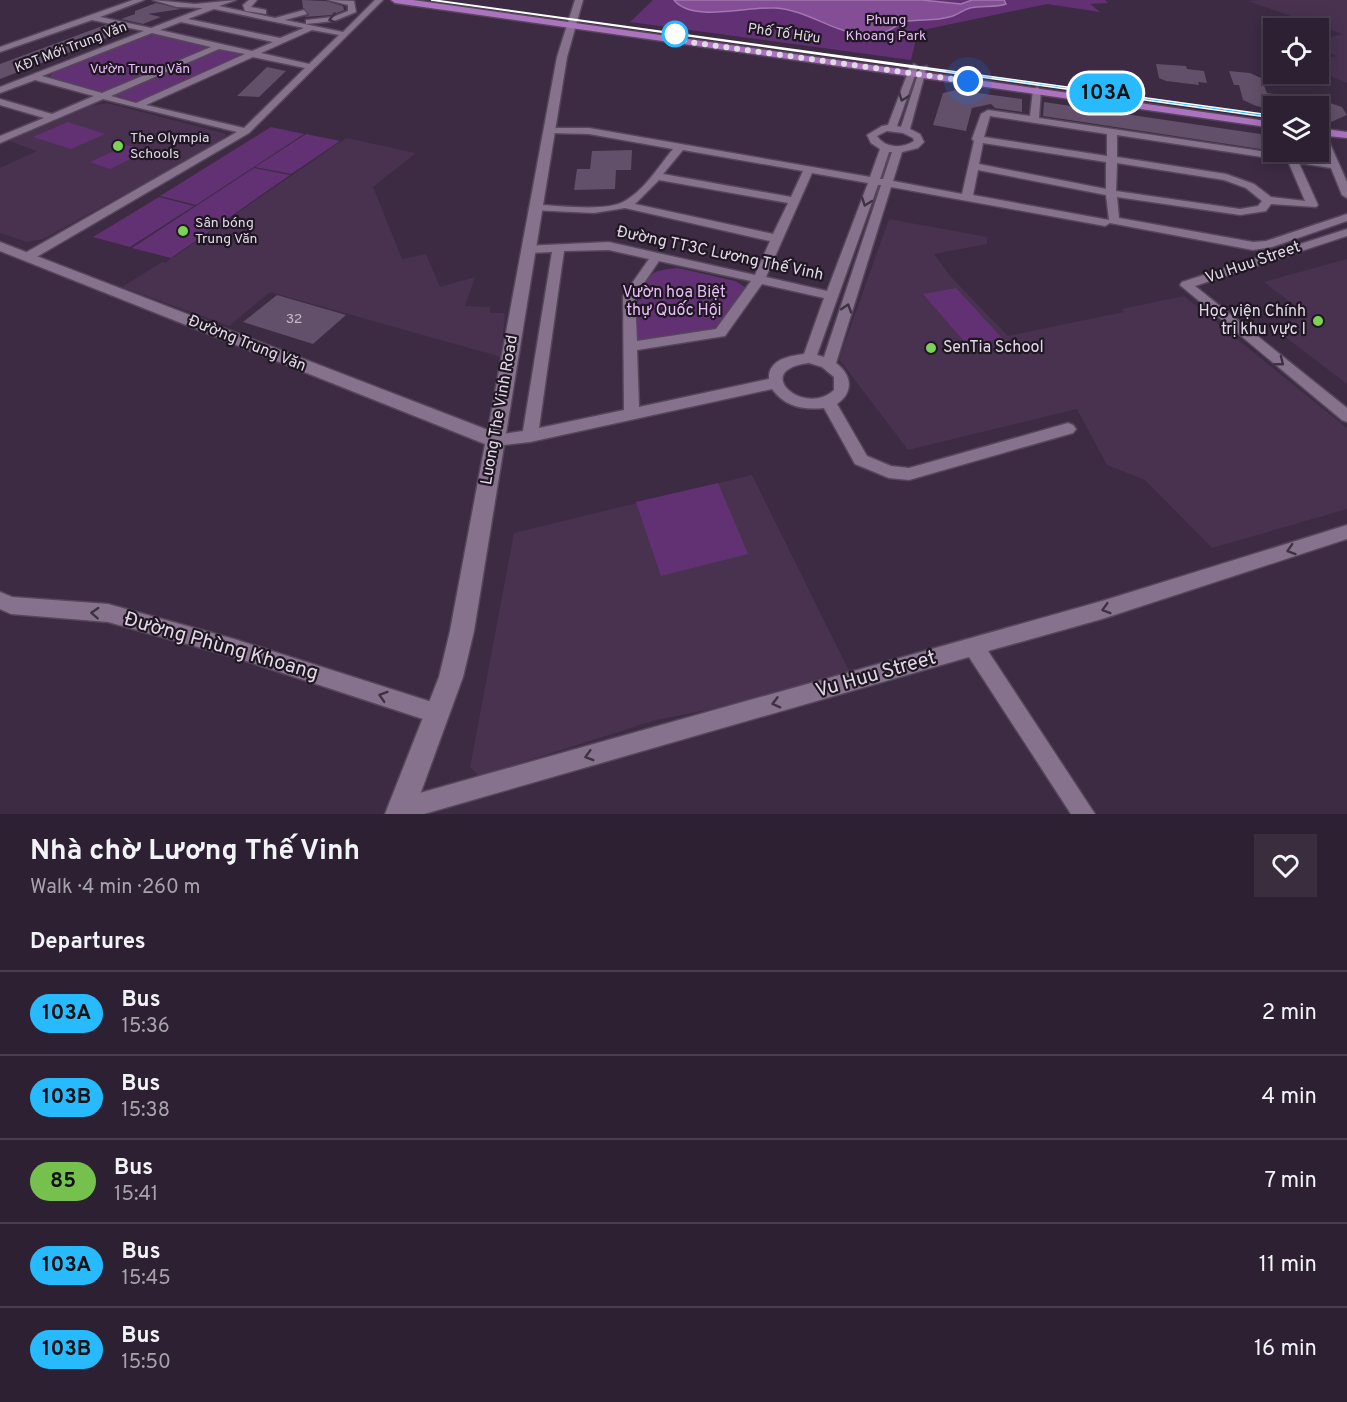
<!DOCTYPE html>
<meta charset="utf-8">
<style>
body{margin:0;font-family:Overpass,sans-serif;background:#392d3e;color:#f1f3f6;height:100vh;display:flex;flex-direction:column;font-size:22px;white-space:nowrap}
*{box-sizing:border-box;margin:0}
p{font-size:20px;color:#a7a3ac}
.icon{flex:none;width:33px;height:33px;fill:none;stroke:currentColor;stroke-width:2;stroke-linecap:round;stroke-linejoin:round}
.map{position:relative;height:814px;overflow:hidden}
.details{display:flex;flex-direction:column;background:#2d2032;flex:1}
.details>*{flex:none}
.badge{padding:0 12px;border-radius:20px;font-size:21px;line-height:39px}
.buttons{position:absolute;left:1263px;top:18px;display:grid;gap:12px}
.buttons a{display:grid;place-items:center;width:66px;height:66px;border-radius:0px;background:#2d2032;box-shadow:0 3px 15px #0003,0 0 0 2px #483e4d;font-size:30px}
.you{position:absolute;width:30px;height:30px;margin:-15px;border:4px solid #fff;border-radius:50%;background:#1a73e8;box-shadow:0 0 0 9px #1a73e833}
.map>.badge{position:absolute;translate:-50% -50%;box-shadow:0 0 0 3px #fff}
h2{padding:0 30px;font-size:22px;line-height:54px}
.round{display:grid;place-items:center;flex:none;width:63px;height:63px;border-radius:0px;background:#392d3e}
.overview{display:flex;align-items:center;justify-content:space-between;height:102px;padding:0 30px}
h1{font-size:28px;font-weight:700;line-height:45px}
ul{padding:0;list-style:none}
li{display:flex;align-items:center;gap:18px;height:84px;padding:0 30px;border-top:2px solid #483e4d}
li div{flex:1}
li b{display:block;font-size:22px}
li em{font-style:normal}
li .badge{min-width:66px;font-weight:700;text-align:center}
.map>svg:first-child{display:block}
.built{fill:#483250}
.green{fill:#623173}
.water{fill:#844e97;stroke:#a077af;stroke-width:1.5}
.building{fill:#624f69}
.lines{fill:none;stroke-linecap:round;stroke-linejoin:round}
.street-casing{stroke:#55465a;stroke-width:3}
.secondary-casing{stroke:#55465a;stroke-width:3}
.primary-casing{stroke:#55465a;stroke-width:3}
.street{fill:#86728d;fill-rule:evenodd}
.secondary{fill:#86728d;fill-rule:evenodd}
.primary{fill:#ac73bf;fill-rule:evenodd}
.oneway{stroke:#3e3242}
.line{fill:#27baff;stroke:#fff;stroke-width:1.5}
.walk{stroke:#e3d8e7;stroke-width:6;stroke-dasharray:0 10.8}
.stop-dot{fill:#fff;stroke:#27baff;stroke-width:3}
.poi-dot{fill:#7dd154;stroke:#1f1722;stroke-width:2}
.labels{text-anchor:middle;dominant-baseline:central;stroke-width:4.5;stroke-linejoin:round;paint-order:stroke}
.far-park-label{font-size:14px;fill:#e9bdf9;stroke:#1f1722}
.far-street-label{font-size:14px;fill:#e3d8e7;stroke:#1f1722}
.far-poi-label{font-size:14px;fill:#e3d8e7;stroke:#1f1722;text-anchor:start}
.number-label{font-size:14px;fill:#c3b6c8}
.street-label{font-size:16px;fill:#e3d8e7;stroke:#1f1722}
.park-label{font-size:16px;fill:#e9bdf9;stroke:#1f1722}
.poi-label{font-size:16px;fill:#e3d8e7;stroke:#1f1722;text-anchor:end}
.near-street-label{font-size:20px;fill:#e3d8e7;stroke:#1f1722}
</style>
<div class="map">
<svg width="1347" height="814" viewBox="0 0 1347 814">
<rect width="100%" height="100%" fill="#3c2b43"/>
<!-- built -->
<g class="built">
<path d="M 1256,0 L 1347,0 L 1347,83 L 1319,71 L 1319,61 L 1336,56 L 1319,49 L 1319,40 L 1342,34 L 1248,1 Z"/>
<path d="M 107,103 L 226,134 L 222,141 L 43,239 L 27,242 L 0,233 L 0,168 L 37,151 L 9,141 L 91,106 Z"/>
<path d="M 346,138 L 416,153 L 373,187 L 402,259 L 426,254 L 440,287 L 475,277 L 465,306 L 490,307 L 490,313 L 505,313 L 501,357 L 270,292 L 229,326 L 122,287 L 162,262 L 165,263 Z"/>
<path d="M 889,219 L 987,237 L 987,244 L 934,254 L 951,277 L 1008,336 L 1124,312 L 1122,309 L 1184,296 L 1347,428 L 1347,509 L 1212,548 L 1145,480 L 1107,465 L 1077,409 L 908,450 L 839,359 Z"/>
<path d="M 1347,259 L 1347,384 L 1271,326 L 1308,316 L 1264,282 Z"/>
<path d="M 752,475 L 849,671 L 838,684 L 656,720 L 479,776 L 470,767 L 514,533 Z"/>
</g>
<!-- green -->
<g class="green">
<path d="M 653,0 L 1105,0 L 1108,3 L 1090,4 L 1100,12 L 1047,4 L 918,31 L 911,60 L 630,22 Z"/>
<path d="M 151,31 L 252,54 L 142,103 L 49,77 L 60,66 Z"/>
<path d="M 68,122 L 105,134 L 71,149 L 33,137 Z"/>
<path d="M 271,127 L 304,134 L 196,205 L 160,196 Z"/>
<path d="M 306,134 L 340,141 L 291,174 L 255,167 Z"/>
<path d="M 127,145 L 147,151 L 110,169 L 90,162 Z"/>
<path d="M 254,168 L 290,175 L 171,258 L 132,248 Z"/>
<path d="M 159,197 L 194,206 L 130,247 L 93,237 Z"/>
<path d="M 678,268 L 735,281 L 751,291 L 720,333 L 639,342 C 629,326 638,288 651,275 C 658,269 670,269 678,268 Z"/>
<path d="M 956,288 L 1002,338 L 968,346 L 923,294 Z"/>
<path d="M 718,483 L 748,554 L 661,576 L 636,502 Z"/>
</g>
<!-- water -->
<path class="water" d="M 674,0 L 922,0 L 961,4 L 972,0 L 1004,0 L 1006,4 C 995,8 981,5 970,8 C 962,10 957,16 949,17 C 936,21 922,19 908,21 C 896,24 887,34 876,35 C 839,38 811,10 775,8 C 749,6 692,23 674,0 Z"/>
<!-- building -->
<g class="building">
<path d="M 302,0 L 326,1 L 343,6 L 344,10 L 332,15 L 304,17 L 309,15 L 303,8 Z"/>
<path d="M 156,3 L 181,9 L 148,14 L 161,17 L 143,24 L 121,19 L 135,14 L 135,11 Z"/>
<path d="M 105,25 L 128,30 L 0,79 L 0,64 Z"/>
<path d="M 1156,64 L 1186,66 L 1187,69 L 1204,71 L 1207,83 L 1198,82 L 1199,85 L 1166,81 L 1159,78 Z"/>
<path d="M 267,67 L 286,71 L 259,97 L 237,96 Z"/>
<path d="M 1229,71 L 1250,73 L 1261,78 L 1267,93 L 1315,99 L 1315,106 L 1274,106 L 1274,109 L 1256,106 L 1243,100 L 1239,85 L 1234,85 Z"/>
<path d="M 956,90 L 1022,99 L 1022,112 L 995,108 L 991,104 L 972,108 L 966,131 L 933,125 L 943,93 Z"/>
<path d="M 1318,99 L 1342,107 L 1347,115 L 1331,122 L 1328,116 L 1318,115 Z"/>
<path d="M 1044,102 L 1274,136 L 1274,151 L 1043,116 Z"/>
<path d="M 632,150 L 631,170 L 616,170 L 615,189 L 574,190 L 577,169 L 590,169 L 592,151 Z"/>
<path d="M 277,295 L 346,315 L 313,344 L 243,322 Z"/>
</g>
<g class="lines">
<defs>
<g id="street">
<path d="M 133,0 L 144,0 L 100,17 L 151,28 L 203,8 L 177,7 L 153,0 L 195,4 L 236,0 L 219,6 L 275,18 L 304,10 L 307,14 L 285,20 L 343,32 L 375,0 L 383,0 L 249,133 L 33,259 L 25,259 L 25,253 L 237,132 L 103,99 L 0,143 L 0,136 L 44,118 L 0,105 L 0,99 L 52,114 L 94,96 L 35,80 L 0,93 L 0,87 L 144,31 L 92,20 L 0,52 L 0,47 ZM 214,9 L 304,28 L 280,38 L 188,19 ZM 181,22 L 273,42 L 252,51 L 160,30 ZM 312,30 L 339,35 L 309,64 L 261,53 ZM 152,33 L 211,47 L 102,93 L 42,76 ZM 219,49 L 245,54 L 136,103 L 111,96 ZM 253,57 L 305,68 L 244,128 L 146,105 Z"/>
<path d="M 249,0 L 257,0 L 251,7 L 266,10 L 266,14 L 245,11 L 243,5 Z"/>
<path d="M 328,0 L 354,1 L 356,12 L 334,21 L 306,24 L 306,20 L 333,17 L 348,11 L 348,5 Z"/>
<path d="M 914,64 L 918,67 L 897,126 L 901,127 L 920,68 L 927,66 L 910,129 L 920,134 L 924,142 L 918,148 L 902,152 L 893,181 L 962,194 L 974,141 L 972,139 L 981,114 L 988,110 L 1030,116 L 1033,90 L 1037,87 L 1041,90 L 1039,118 L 1328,161 L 1318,138 L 1318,130 L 1324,130 L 1347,182 L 1347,198 L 1342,195 L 1331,168 L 1299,163 L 1318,205 L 1316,207 L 1271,204 L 1266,211 L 1240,215 L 1117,197 L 1119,218 L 1253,242 L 1266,241 L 1347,214 L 1347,221 L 1272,247 L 1253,250 L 1110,223 L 1105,226 L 891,187 L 836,363 C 852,375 854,392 837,404 L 867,456 L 891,466 L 909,468 L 1068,423 L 1073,425 L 1076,429 L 1073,433 L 909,480 L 889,478 L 855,464 L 824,408 C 803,410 785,407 772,389 L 530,442 L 495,446 L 489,444 L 487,440 L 489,436 L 523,431 L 552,252 L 528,253 L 522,249 L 524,246 L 609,242 L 755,275 L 770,241 L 625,208 L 594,213 L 531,210 L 529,208 L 535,205 C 559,205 602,212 623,202 C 645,190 658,167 673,149 L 589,134 L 550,133 L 547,132 L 547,128 L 589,128 L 870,177 L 880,149 L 871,143 L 867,135 L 882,126 L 888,125 L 910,67 ZM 990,116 L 1107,134 L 1107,156 L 984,137 ZM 887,131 L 903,133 L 913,138 L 914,141 C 902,149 885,148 877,136 ZM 1117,135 L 1288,161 L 1305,201 L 1271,197 L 1254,184 L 1226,174 L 1117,157 ZM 983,143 L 1106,162 L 1106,189 L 979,164 ZM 683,150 L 803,171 L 791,197 L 663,174 ZM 889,152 L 892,152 L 883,179 L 880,179 ZM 1117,163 L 1224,180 L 1246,188 L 1262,201 L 1258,206 L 1240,209 L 1116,191 ZM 978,170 L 1106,195 L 1109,220 L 973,195 ZM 812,173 L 868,183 L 827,291 L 766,277 ZM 659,180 L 788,203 L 773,234 L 635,204 ZM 878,185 L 881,185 L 824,357 L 817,355 ZM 609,250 L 649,259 L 623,296 L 624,410 L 539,428 L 564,251 ZM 659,261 L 751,281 L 716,329 L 637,341 L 635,296 ZM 762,284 L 824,298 L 804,354 C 788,356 768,360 769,379 L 639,407 L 637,350 L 725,336 ZM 809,363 L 822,367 L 834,377 L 834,390 C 804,418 750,370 809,363 Z"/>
<path d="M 1347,229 L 1347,236 L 1195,286 L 1347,408 L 1347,422 L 1342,420 L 1180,285 L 1182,282 Z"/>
<path d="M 1347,525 L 1347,539 L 1102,619 L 988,651 L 1095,814 L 1071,814 L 969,657 L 424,814 L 393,814 L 391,809 L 394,801 L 402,798 L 1102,601 Z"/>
<path d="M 0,592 L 12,597 L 108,604 L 234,639 L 438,704 L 445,707 L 448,714 L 445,721 L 438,724 L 234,657 L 108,622 L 11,614 L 0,609 Z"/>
</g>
<path id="secondary" d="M 575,0 L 583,0 L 567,57 L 474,631 L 463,677 L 413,814 L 385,814 L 439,677 L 450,631 L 485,444 L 0,251 L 0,242 L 488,430 L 557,57 Z"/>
<g id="primary">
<path d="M 391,0 L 413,0 L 1274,122 L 1274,128 L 395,3 Z"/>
<path d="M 1318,128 L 1347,132 L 1347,138 L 1318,135 Z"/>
</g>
</defs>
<!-- street casing -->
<use href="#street" class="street-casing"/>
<!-- secondary casing -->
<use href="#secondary" class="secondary-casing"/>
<!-- primary casing -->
<use href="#primary" class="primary-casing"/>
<!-- street -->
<use href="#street" class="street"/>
<!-- secondary -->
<use href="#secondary" class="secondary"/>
<!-- primary -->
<use href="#primary" class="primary"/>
</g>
<!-- one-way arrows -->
<defs><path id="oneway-chevron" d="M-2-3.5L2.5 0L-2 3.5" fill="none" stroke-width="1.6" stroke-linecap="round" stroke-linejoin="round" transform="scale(1.5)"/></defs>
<g class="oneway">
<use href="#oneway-chevron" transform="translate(333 19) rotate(166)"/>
<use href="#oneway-chevron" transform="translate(903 97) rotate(110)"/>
<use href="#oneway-chevron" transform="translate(866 202) rotate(110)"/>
<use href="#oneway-chevron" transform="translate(847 308) rotate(-72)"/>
<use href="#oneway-chevron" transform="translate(1280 362) rotate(38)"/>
<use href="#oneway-chevron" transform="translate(1291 550) rotate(162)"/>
<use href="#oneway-chevron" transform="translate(1106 609) rotate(164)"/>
<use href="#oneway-chevron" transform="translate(95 613) rotate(-177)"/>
<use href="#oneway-chevron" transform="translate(383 696) rotate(-162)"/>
<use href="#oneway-chevron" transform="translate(776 703) rotate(165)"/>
<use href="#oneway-chevron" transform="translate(589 756) rotate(164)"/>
</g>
<!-- line -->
<path class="line" d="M 431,0 L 434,0 L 1277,116 L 1274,118 Z"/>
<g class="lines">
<!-- walk -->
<path class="walk" d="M 675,34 L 688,42 L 968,81"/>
</g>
<!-- markers -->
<circle class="stop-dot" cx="675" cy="34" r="12"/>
<g class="poi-dot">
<circle cx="118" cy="146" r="6"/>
<circle cx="183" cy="231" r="6"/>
<circle cx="1318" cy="321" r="6"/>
<circle cx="931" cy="348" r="6"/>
</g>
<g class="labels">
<!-- far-park labels -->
<g class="far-park-label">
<text x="886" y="20">Phung<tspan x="886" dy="16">Khoang Park</tspan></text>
<text x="140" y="69">Vườn Trung Văn</text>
</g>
<!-- far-street labels -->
<g class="far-street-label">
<text transform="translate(784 34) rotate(8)">Phố Tố Hữu</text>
<text transform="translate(71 48) rotate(-21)">KĐT Mới Trung Văn</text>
</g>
<!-- far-poi labels -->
<g class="far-poi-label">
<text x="130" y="138">The Olympia<tspan x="130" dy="16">Schools</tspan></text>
<text x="195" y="223">Sân bóng<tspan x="195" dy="16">Trung Văn</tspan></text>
</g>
<!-- number labels -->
<g class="number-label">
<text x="294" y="319">32</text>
</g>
<!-- street labels -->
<g class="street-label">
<text transform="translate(720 254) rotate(12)">Đường TT3C Lương Thế Vinh</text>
<text transform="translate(1253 263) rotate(-19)">Vu Huu Street</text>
<text transform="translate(247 344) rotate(22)">Đường Trung Văn</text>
<text transform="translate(500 410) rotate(-80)">Luong The Vinh Road</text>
</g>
<!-- park labels -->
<g class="park-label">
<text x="674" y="293">Vườn hoa Biệt<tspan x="674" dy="18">thự Quốc Hội</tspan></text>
</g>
<!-- poi labels -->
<g class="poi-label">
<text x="1306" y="312">Học viện Chính<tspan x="1306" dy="18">trị khu vực I</tspan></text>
<text x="943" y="348" text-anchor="start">SenTia School</text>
</g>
<!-- near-street labels -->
<g class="near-street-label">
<text transform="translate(221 647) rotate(16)">Đường Phùng Khoang</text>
<text transform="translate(876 675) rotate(-16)">Vu Huu Street</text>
</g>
</g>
</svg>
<div class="buttons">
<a><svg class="icon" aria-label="locate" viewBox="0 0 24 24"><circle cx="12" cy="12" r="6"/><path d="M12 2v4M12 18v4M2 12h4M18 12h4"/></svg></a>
<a><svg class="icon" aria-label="layers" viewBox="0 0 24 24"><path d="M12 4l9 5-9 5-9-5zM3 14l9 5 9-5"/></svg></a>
</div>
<div class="you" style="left:968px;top:81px"></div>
<b class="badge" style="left:1106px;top:93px;background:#27baff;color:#111">103A</b>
</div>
<section class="details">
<div class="overview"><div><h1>Nhà chờ Lương Thế Vinh</h1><p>Walk · 4 min · 260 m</p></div><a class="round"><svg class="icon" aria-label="heart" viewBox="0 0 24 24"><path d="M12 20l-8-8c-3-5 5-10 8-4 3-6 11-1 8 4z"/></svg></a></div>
<h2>Departures</h2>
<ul>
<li><span class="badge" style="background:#27baff;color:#111">103A</span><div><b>Bus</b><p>15:36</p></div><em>2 min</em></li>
<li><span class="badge" style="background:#27baff;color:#111">103B</span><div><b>Bus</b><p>15:38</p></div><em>4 min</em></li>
<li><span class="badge" style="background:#76c04d;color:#111">85</span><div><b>Bus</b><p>15:41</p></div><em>7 min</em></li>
<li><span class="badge" style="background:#27baff;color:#111">103A</span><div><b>Bus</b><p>15:45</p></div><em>11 min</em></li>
<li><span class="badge" style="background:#27baff;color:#111">103B</span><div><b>Bus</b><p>15:50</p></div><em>16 min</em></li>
</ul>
</section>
